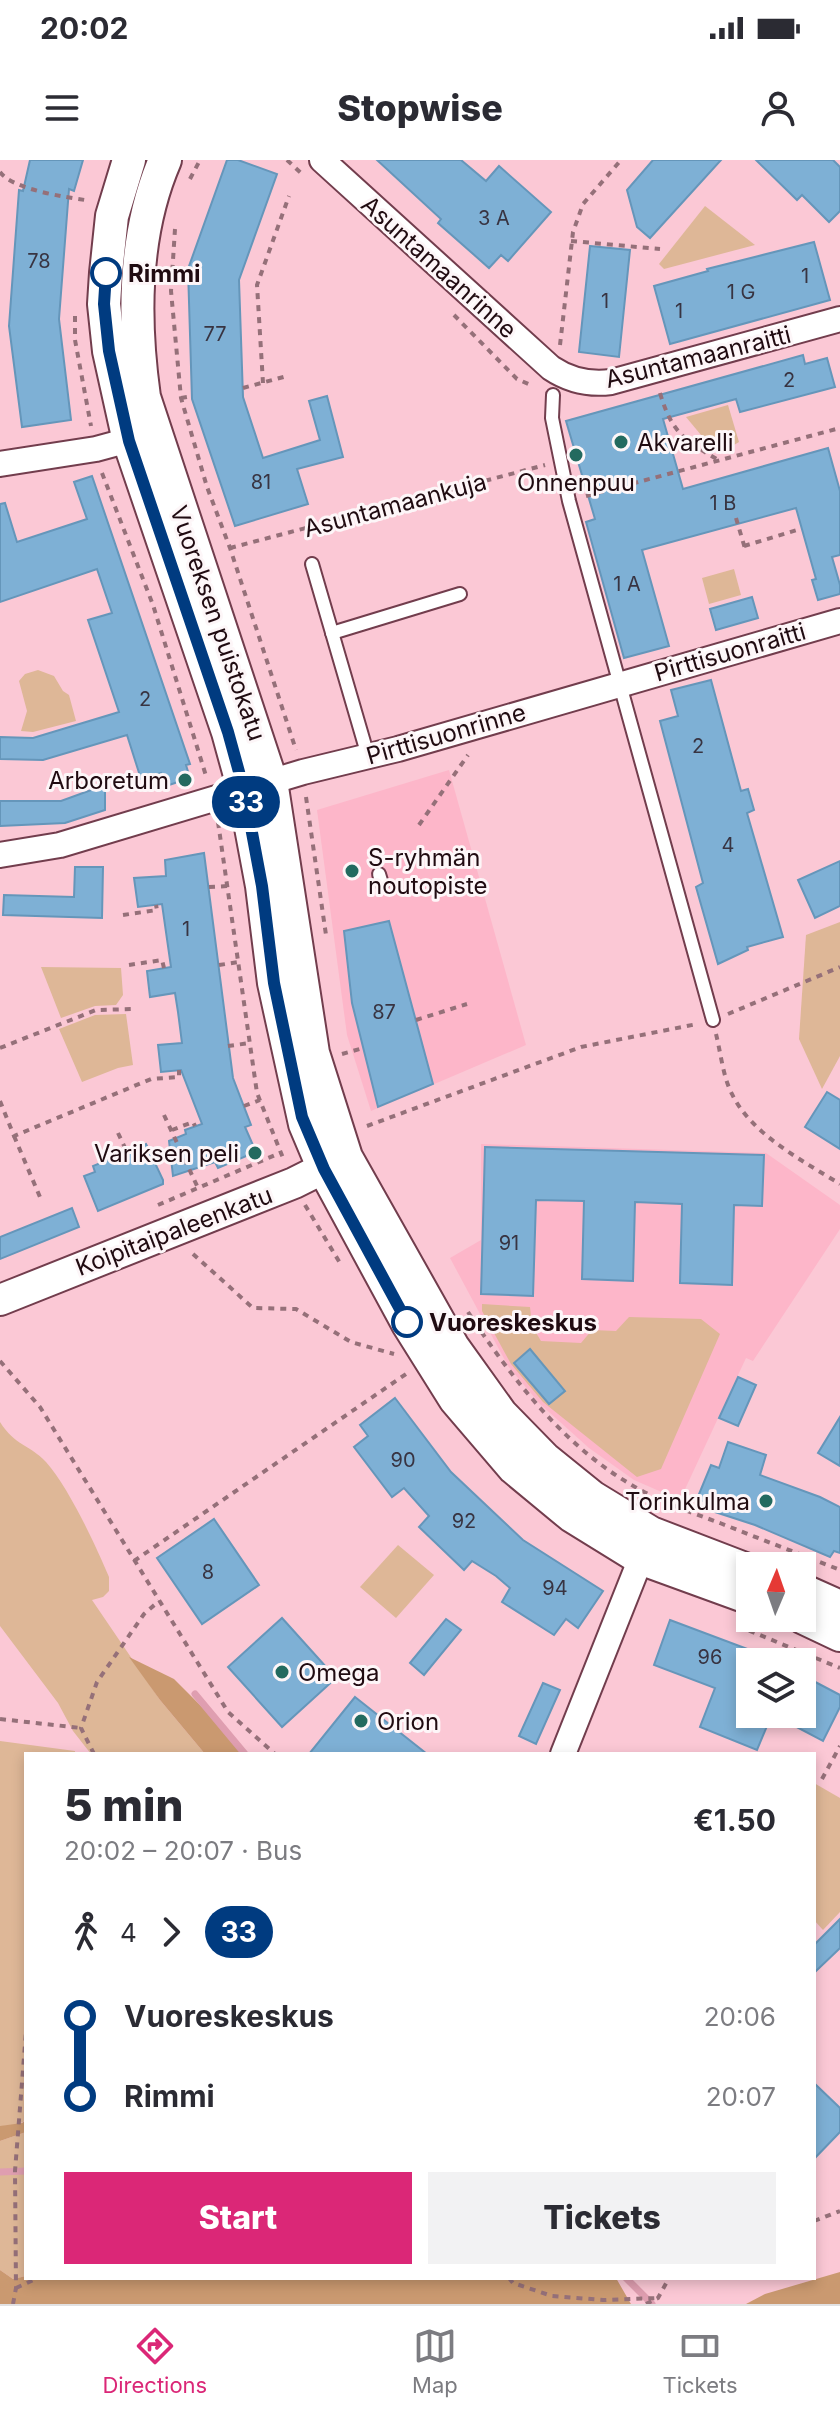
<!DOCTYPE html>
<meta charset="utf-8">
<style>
body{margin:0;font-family:Inter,sans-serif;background:#f2f2f3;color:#2b2b33;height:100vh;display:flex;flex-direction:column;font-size:30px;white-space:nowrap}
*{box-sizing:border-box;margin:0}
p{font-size:26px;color:#7c7c81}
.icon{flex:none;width:44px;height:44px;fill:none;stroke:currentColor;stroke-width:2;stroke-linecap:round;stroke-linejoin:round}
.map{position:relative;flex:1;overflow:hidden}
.sheet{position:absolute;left:24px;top:1592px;width:792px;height:528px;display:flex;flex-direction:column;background:#fff;border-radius:0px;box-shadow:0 4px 12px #0003}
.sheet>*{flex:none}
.badge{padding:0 16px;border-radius:26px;font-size:28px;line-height:52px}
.needle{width:52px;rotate:2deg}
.tools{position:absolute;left:736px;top:1392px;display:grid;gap:16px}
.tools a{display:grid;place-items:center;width:80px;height:80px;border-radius:0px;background:#fff;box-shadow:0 4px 12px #0003;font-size:40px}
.map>.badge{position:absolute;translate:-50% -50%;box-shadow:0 0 0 4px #fff}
.legs{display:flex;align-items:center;gap:12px;height:88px;padding:0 40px;font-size:26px}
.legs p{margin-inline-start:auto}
.summary{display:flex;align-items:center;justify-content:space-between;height:136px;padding:0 40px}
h1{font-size:44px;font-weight:800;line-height:60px}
.button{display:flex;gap:16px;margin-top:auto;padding:16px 40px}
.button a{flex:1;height:92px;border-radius:0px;background:#db2777;color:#fff;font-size:32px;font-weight:800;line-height:92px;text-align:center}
.button a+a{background:#f2f2f3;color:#2b2b33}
ul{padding:0 40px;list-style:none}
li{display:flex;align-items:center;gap:28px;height:80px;font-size:30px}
li i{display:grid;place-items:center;width:12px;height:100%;margin:0 10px;background:currentColor}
li i::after{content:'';width:20px;height:20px;margin:-10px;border:6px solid;border-radius:50%;background:#fff}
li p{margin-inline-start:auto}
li:first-child i{background:linear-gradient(#0000 50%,currentColor 0)}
li:last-child i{background:linear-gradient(currentColor 50%,#0000 0)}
.status{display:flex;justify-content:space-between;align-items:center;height:56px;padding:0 40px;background:#fff;direction:ltr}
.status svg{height:22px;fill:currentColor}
header{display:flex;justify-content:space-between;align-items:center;height:104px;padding:0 40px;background:#fff;font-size:36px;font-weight:800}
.tab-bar{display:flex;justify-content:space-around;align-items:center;height:112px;border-top:2px solid #e1e1e2;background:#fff;font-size:22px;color:#7c7c81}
.tab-bar a{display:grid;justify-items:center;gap:4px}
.tab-bar .active{color:#db2777}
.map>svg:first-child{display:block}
.built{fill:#fdb6c9}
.green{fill:#deb797}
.forest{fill:#ca9970}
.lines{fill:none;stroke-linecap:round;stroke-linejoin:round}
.stream{stroke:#df9eb0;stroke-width:7}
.building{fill:#7eb0d5;stroke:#6596ba;stroke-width:2}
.service-casing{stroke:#723d4d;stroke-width:16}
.minor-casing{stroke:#723d4d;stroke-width:28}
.tertiary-casing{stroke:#723d4d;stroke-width:34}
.secondary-casing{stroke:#723d4d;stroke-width:36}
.path{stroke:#957079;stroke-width:4;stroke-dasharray:6 6;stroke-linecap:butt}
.service{stroke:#fff;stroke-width:12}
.minor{stroke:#fff;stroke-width:24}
.tertiary{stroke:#fff;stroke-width:30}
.secondary{stroke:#fff;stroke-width:32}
.line-1-casing{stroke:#fff;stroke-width:18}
.line-1{stroke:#003b80;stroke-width:12}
.stop-1-dot{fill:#fff;stroke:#003b80;stroke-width:4}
.poi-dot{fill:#236a5f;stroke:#fdf6f8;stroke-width:3}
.labels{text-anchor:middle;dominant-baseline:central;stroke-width:6;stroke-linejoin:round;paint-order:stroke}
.number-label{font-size:20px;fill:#383442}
.street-label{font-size:24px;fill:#200b11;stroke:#fdf6f8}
.stop-label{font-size:24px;font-weight:bold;fill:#200b11;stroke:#fdf6f8;text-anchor:start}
.poi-label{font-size:24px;fill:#200b11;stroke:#fdf6f8;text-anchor:start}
</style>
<div class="status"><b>20:02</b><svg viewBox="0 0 49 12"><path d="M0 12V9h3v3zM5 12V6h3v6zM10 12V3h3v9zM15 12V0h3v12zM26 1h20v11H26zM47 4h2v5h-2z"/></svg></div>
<header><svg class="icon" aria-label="menu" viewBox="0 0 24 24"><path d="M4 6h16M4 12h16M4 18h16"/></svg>Stopwise<svg class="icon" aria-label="person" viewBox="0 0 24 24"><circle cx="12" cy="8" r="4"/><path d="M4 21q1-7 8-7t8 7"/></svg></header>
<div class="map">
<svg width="840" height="2144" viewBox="0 0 840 2144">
<rect width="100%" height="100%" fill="#fbc8d5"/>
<!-- built -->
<g class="built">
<path d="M 449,610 L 526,885 L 371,951 L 347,875 L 317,650 Z"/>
<path d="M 481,984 L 766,993 L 840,1045 L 840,1069 L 753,1201 L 746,1198 L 680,1340 L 634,1320 L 589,1288 L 540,1244 L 508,1206 L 450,1098 L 481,1080 Z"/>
</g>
<!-- green -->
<g class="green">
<path d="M 705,46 L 755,85 L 664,109 L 659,104 Z"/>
<path d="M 728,245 L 739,282 L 729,288 L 701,275 L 686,257 Z"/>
<path d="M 734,409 L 741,435 L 709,444 L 702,418 Z"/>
<path d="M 38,510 L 54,516 L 63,531 L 69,535 L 76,561 L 33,572 L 21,571 L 27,551 L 19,521 L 25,514 Z"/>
<path d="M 840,762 L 840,896 L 822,929 L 799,879 L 806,775 Z"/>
<path d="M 41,807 L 121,808 L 123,835 L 116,845 L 95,846 L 61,858 Z"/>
<path d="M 126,854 L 133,905 L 118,908 L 82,922 L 59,869 L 95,855 Z"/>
<path d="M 482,1144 L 530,1147 L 532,1166 L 541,1181 L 581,1183 L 592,1170 L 616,1171 L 629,1157 L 701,1159 L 720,1174 L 661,1309 L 637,1317 L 543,1242 L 511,1204 L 482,1151 Z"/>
<path d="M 0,1262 C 15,1286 29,1284 46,1302 C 69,1328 95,1384 109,1417 L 109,1431 L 103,1437 L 92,1440 L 160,1540 L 205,1594 L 91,1594 L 73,1571 L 58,1543 L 0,1466 Z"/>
<path d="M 398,1385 L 434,1415 L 396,1458 L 360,1427 Z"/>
<path d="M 0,1581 L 75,1591 L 75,1594 L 26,1594 L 26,1960 C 20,1965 8,1966 0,1966 Z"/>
<path d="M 814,1623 L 840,1638 L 840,1752 L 823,1770 L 814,1760 Z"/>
<path d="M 26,1972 L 26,2116 L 13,2119 L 0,2110 L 0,1981 Z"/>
</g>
<!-- forest -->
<g class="forest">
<path d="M 129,1497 L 174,1519 L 249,1594 L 205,1594 L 160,1540 Z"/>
<path d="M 26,1960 L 26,1972 L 0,1981 L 0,1966 L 22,1963 Z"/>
<path d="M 0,2110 L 13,2119 L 26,2116 L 26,2118 L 616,2118 L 631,2144 L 0,2144 Z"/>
<path d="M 840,2112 L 840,2144 L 746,2144 L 765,2134 Z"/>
</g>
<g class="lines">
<!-- stream -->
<g class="stream">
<path d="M 195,1534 L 245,1594"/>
<path d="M 0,2012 L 26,2011"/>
<path d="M 626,2118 L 652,2144"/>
</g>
</g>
<!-- building -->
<g class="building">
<path d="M 30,0 L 83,0 L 74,31 L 69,29 L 59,159 L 71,260 L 22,267 L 9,166 L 19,30 L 23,31 Z"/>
<path d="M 227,0 L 238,0 L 277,14 L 239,120 L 243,237 L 263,298 L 320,280 L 309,241 L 327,236 L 343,297 L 297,309 L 308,344 L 235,366 L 192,239 L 188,109 Z"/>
<path d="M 377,0 L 461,0 L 486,21 L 499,6 L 551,52 L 508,101 L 501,95 L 489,108 L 438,63 L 441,59 Z"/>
<path d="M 653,0 L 721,0 L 650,78 L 637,67 L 627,30 Z"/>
<path d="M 756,0 L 833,0 L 840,7 L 840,51 L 829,62 L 802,35 L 797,40 Z"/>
<path d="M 814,82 L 830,140 L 670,184 L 654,126 L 708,111 L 707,109 Z"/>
<path d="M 590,86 L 630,90 L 619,197 L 579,192 Z"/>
<path d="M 803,195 L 805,204 L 827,198 L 835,227 L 740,252 L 736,239 L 663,259 L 683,329 L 828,288 L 840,331 L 840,395 L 832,397 L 840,425 L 840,434 L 818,440 L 812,420 L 816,419 L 796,348 L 642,390 L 669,486 L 624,498 L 586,362 L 595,359 L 566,261 Z"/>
<path d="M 92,316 L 190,604 L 186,605 L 190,618 L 166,626 L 161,613 L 141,619 L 127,575 L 43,600 L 0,599 L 0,577 L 33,578 L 119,552 L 88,460 L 112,453 L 97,409 L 0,442 L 0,344 L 5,343 L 17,382 L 87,359 L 74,322 Z"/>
<path d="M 752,437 L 758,458 L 716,470 L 710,449 Z"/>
<path d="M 711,520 L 741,631 L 748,629 L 754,650 L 747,653 L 783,777 L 747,787 L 748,790 L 718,804 L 696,727 L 703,723 L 660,561 L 678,556 L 671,530 Z"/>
<path d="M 105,625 L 105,650 L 65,663 L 0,666 L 0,641 L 61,641 Z"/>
<path d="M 204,693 L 233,918 L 251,965 L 245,967 L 256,992 L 218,1008 L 215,1002 L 173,1016 L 169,981 L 186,974 L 185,970 L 202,964 L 181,910 L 161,912 L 158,885 L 182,883 L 178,852 L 175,833 L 150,837 L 147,811 L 171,807 L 162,744 L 138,747 L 134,718 L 166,716 L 165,700 Z"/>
<path d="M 840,701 L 840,746 L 815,758 L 798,720 Z"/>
<path d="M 75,707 L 103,707 L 102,758 L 3,755 L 4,735 L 74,737 Z"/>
<path d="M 389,761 L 433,924 L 378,947 L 352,843 L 344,771 Z"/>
<path d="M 827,932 L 840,940 L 840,989 L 805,967 Z"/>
<path d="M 146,984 L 163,1020 L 163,1024 L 98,1051 L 84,1016 L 95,1012 L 93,1006 Z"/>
<path d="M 485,987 L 764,995 L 762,1046 L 734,1045 L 732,1125 L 680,1123 L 682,1044 L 635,1042 L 633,1121 L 582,1119 L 584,1041 L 536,1040 L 533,1136 L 481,1134 Z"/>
<path d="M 72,1048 L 79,1067 L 0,1099 L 0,1077 Z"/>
<path d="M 530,1189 L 565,1231 L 549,1244 L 514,1203 Z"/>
<path d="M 738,1217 L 756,1225 L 738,1266 L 719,1258 Z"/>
<path d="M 395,1238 L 451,1312 L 523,1380 L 603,1431 L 578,1468 L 566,1459 L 554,1475 L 502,1442 L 510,1428 L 496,1416 L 472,1401 L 464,1410 L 419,1367 L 429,1356 L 404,1328 L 392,1337 L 354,1287 L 368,1276 L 360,1265 Z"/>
<path d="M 840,1257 L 840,1306 L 818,1293 Z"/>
<path d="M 728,1282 L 766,1295 L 760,1315 L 820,1337 L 840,1347 L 840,1393 L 834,1391 L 830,1397 L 755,1365 L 709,1350 L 711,1344 L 697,1339 L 711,1305 L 719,1308 Z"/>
<path d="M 214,1359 L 259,1425 L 202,1464 L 157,1398 Z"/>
<path d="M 282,1458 L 336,1518 L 282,1567 L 228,1507 Z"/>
<path d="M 446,1459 L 461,1470 L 424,1515 L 410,1503 Z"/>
<path d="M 670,1460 L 750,1490 L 750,1554 L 802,1554 L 802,1515 L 840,1535 L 840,1547 L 823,1581 L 772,1554 L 757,1590 L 700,1567 L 715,1528 L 654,1505 Z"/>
<path d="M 543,1523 L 560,1530 L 536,1584 L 519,1576 Z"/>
<path d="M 355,1537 L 427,1594 L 309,1594 Z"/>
<path d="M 840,1759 L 840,1788 L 814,1813 L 814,1785 Z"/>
<path d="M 814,1923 L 840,1948 L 840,1972 L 814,1999 Z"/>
</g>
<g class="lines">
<defs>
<g id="service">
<path d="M 553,235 L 552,258 L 569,341 L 713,860"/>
<path d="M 312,404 L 368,596"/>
<path d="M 332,473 L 460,434"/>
<path d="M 379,714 L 382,724"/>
</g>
<g id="minor">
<path d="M 322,0 L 551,208 C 569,220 588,225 611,222 L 840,159"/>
<path d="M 0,304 L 96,289 L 144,276"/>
<path d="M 0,695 L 60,685 L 303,612 L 398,589 L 840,461"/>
<path d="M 563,1594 L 647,1383"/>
</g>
<path id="tertiary" d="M 0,1140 L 294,1023 L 344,998"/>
<g id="secondary">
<path d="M 129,0 L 112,56 L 106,113 L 104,144 L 109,191 L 129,281 L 228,572 L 244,630 L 262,726 L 274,823 L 305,964 L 324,1009 L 408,1164 L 455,1239 L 514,1308 L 572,1356 L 640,1398 L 750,1438"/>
<path d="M 165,0 C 133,74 133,159 144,237 L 271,621 L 313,893 L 346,997 L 453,1187 L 501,1254 L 545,1299 L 592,1337 L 651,1373 L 750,1411"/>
<path d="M 802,1430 L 840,1447"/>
<path d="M 802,1457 L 840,1475"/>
</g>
</defs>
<!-- service casing -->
<use href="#service" class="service-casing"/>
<!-- minor casing -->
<use href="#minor" class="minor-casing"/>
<!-- tertiary casing -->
<use href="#tertiary" class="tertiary-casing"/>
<!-- secondary casing -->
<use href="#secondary" class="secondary-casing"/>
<!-- path -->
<g class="path">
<path d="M 287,0 L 301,13"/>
<path d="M 0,12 C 12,29 64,37 85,40"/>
<path d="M 190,19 L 200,0"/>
<path d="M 175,69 L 171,131 L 181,238 L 207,327 L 230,388 L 296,590"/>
<path d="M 571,81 L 660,89"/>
<path d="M 454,155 L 517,219 L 533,226"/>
<path d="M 75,156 L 75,180 L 91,266"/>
<path d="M 560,185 L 573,72 L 583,44 L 621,0"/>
<path d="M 263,223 L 257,125 L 289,36"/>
<path d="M 243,228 L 287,216"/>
<path d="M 660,233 C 672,273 684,280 720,301"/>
<path d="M 181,238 L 192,236"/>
<path d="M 102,313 L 153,445 L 207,619"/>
<path d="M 586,336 L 840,268"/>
<path d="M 736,358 L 746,392"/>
<path d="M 744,386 L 797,370"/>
<path d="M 230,388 L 545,305"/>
<path d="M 306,637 L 326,775"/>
<path d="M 218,662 L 257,933 L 283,998"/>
<path d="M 419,665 L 468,595"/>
<path d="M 209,727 L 229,726"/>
<path d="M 123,755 L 157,750 L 156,745"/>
<path d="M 129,805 L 162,800 L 164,808"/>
<path d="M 219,805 L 239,802"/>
<path d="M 728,854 L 840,807"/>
<path d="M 416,860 L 467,844"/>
<path d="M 716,874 C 721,894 723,917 732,934 C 751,974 803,1001 840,1024"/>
<path d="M 228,886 L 250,883"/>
<path d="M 0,888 L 96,850 L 135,849"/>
<path d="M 342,894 L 363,888"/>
<path d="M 0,941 L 14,976 L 151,919 L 179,917 L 179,910"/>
<path d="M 244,946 L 260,940"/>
<path d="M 164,955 L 198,1028"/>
<path d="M 367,966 L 581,887 L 697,864"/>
<path d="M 172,970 L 193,962 L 195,966"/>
<path d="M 118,973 L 127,992"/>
<path d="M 14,976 L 40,1037"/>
<path d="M 158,1045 L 280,993"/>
<path d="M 305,1045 L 340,1103"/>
<path d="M 193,1094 L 253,1148 L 296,1149 L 351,1182 L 394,1194"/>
<path d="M 468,1152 C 511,1217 562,1284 630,1324 C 658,1341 690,1352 720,1363 C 760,1379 800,1394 840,1410"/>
<path d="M 0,1201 L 40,1247 L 228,1552 L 275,1594"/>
<path d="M 134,1401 L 406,1214"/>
<path d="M 738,1466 L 840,1508"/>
<path d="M 0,1559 L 81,1568"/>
<path d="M 94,1594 L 81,1568 L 97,1522 L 144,1454 L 159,1441"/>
<path d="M 822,1619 L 840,1586"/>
<path d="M 814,2061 L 840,2051"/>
<path d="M 509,2118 L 513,2123 L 552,2136 L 603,2140 L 658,2138"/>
<path d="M 16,2128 L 38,2118"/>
<path d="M 13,2144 L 16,2128 L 15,2011 L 26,1872"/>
<path d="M 646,2144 L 658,2138 L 669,2118"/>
</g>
<!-- service -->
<use href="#service" class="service"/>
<!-- minor -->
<use href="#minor" class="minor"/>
<!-- tertiary -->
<use href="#tertiary" class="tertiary"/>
<!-- secondary -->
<use href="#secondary" class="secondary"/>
</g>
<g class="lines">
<defs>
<path id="line-1" d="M 106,113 L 104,144 L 109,191 L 129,281 L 228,572 L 244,630 L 262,726 L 274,823 L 302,957 L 324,1009 L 407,1162"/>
</defs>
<!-- line-1 casing -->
<use href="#line-1" class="line-1-casing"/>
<!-- line-1 -->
<use href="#line-1" class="line-1"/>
</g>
<!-- markers -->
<g class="stop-1-dot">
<circle cx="106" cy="113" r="14"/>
<circle cx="407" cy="1162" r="14"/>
</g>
<g class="poi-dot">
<circle cx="621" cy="282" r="8"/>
<circle cx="576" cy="295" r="8"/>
<circle cx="185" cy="620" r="8"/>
<circle cx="352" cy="711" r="8"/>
<circle cx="255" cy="993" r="8"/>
<circle cx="766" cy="1341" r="8"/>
<circle cx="282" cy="1512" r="8"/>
<circle cx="361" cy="1561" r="8"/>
</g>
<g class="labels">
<!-- number labels -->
<g class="number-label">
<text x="494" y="58">3 A</text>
<text x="39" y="101">78</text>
<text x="805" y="116">1</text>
<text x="741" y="132">1 G</text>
<text x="605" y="141">1</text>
<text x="679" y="151">1</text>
<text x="215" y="174">77</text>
<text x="789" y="220">2</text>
<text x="261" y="322">81</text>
<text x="723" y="343">1 B</text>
<text x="627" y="424">1 A</text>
<text x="145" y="539">2</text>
<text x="698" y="586">2</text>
<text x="728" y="685">4</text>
<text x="186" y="769">1</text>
<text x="384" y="852">87</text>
<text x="509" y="1083">91</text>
<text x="403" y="1300">90</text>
<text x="464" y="1361">92</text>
<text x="208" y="1412">8</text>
<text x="555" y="1428">94</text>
<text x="710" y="1497">96</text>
</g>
<!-- street labels -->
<g class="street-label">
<text transform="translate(439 107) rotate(42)">Asuntamaanrinne</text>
<text transform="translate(698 197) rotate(-14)">Asuntamaanraitti</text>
<text transform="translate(395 345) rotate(-15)">Asuntamaankuja</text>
<text transform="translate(218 463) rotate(71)">Vuoreksen puistokatu</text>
<text transform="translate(730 492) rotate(-16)">Pirttisuonraitti</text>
<text transform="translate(446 574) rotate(-16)">Pirttisuonrinne</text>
<text transform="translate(174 1071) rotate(-21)">Koipitaipaleenkatu</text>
</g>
<!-- stop labels -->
<g class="stop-label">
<text x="128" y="113">Rimmi</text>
<text x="429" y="1162">Vuoreskeskus</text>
</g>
<!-- poi labels -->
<g class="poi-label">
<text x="637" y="282">Akvarelli</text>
<text x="576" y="322" text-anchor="middle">Onnenpuu</text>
<text x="169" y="620" text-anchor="end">Arboretum</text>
<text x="368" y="697">S-ryhmän<tspan x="368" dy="28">noutopiste</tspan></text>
<text x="239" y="993" text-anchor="end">Variksen peli</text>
<text x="750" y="1341" text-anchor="end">Torinkulma</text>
<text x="298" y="1512">Omega</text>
<text x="377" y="1561">Orion</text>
</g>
</g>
</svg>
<div class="tools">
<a><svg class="needle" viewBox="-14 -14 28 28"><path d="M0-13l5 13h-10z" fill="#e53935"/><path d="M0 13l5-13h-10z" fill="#7c7c81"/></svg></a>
<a><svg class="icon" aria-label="layers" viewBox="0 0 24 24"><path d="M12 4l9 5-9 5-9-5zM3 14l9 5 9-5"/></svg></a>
</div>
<b class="badge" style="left:246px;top:642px;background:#003b80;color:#fff">33</b>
<section class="sheet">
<div class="summary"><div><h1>5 min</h1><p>20:02 – 20:07 · Bus</p></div><b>€1.50</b></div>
<div class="legs"><svg class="icon" aria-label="walk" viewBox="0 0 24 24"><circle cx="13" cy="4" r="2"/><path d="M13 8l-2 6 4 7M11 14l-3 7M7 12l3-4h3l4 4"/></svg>4<svg class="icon" aria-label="forward" viewBox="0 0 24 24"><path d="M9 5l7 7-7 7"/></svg><b class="badge" style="background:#003b80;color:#fff">33</b></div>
<ul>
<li><i style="color:#003b80"></i><b>Vuoreskeskus</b><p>20:06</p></li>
<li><i style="color:#003b80"></i><b>Rimmi</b><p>20:07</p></li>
</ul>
<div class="button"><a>Start</a><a>Tickets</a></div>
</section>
</div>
<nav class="tab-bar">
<a class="active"><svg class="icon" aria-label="directions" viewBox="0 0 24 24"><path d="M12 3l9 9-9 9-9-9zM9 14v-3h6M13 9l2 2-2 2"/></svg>Directions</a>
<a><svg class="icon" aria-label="map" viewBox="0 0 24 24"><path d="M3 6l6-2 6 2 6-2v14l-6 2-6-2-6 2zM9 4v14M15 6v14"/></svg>Map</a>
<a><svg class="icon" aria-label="tickets" viewBox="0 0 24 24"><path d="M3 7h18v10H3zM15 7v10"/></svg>Tickets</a>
</nav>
